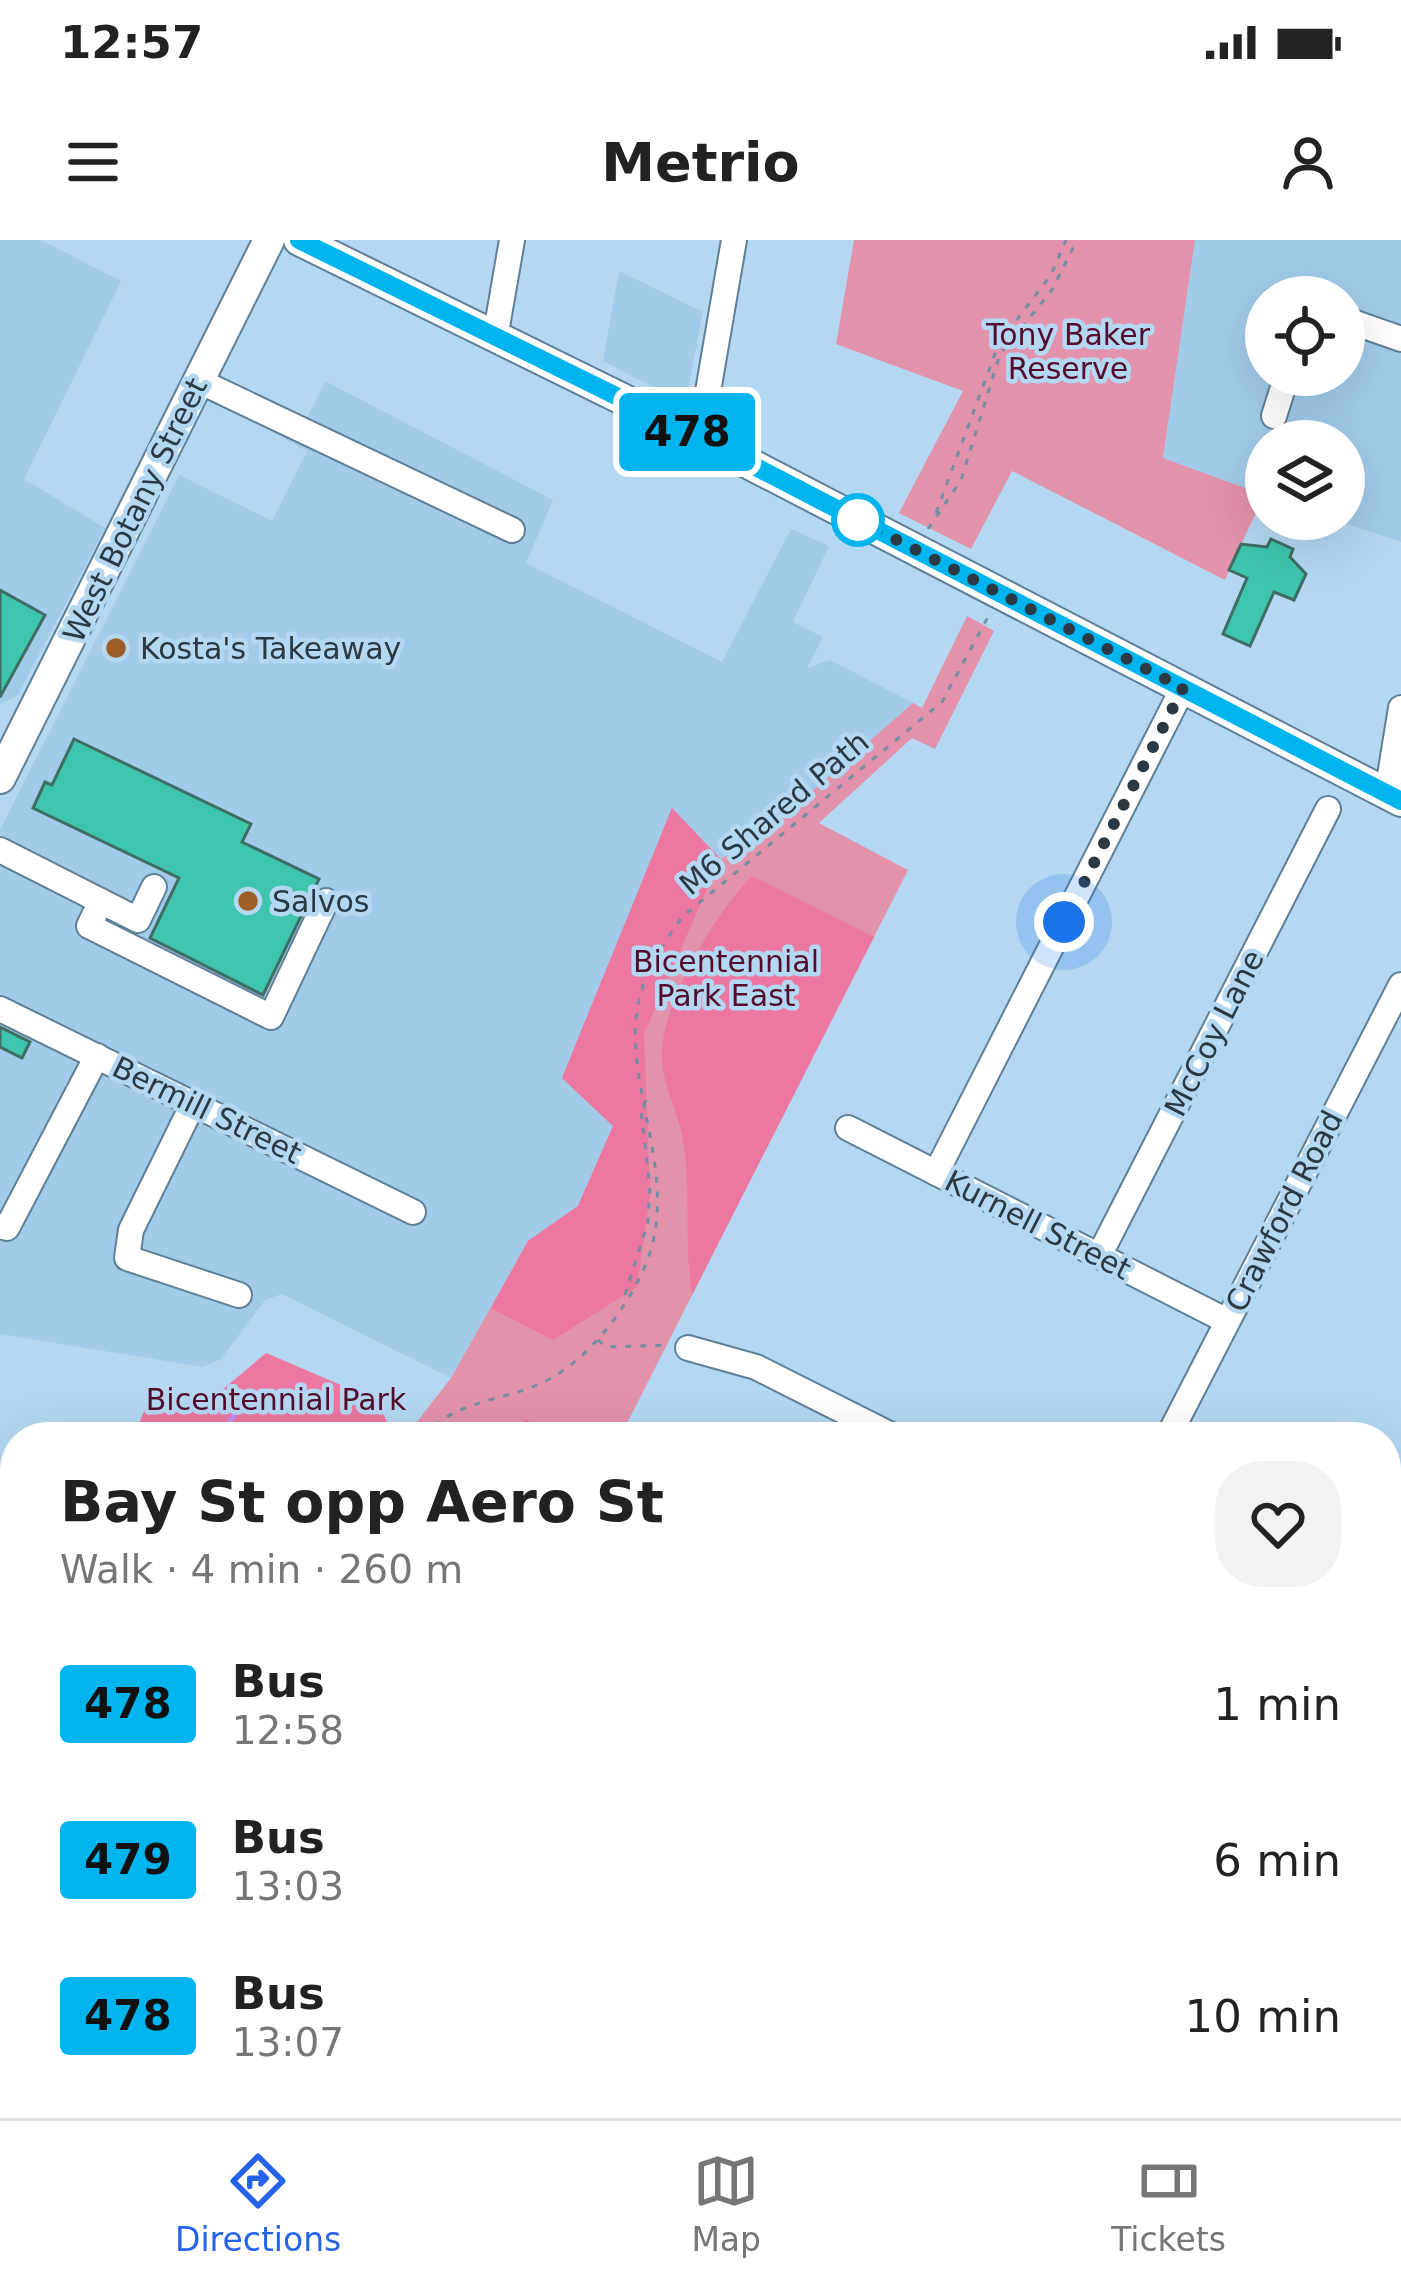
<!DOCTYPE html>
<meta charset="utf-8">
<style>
body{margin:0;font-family:"DejaVu Sans",sans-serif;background:#f2f2f2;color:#222;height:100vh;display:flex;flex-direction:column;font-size:45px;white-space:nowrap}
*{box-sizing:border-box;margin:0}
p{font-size:39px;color:#767676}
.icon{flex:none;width:66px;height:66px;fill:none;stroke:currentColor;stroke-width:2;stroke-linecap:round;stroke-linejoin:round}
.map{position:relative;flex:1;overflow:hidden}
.details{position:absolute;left:0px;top:1182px;width:1401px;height:696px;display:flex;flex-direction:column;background:#fff;border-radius:48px 48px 0 0;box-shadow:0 12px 48px #0002}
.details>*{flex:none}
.badge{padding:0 24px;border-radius:9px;font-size:42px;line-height:78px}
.buttons{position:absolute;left:1245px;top:36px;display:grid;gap:24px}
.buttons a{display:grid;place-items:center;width:120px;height:120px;border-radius:50%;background:#fff;box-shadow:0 12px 48px #0002;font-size:60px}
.you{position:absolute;width:60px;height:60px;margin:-30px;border:9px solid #fff;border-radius:50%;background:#1a73e8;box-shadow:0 0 0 18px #1a73e833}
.map>.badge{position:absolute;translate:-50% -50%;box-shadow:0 0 0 6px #fff}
.round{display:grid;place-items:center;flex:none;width:126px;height:126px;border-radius:48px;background:#f2f2f2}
.summary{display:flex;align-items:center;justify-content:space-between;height:204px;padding:0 60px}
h1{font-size:57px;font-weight:800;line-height:90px}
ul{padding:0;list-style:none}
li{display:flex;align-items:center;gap:36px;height:156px;padding:0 60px}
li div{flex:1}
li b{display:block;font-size:45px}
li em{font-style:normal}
li .badge{min-width:132px;font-weight:700;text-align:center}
.status{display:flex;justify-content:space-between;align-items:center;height:84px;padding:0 60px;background:#fff;direction:ltr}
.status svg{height:33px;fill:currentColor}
header{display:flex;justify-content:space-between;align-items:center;height:156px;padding:0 60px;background:#fff;font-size:54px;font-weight:800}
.tabs{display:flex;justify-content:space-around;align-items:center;height:168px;border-top:3px solid #e0e0e0;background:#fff;font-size:33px;color:#767676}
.tabs a{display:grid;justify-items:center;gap:6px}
.tabs .active{color:#2563eb}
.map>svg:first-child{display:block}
.built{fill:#a1cbe9;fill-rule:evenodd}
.green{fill:#e392ac}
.forest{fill:#ec77a1}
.water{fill:#b692fa}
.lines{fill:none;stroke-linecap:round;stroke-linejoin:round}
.stream{stroke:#b692fa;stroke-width:4.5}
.building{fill:#3dc5ad;stroke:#3f6d63;stroke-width:3}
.minor-casing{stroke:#5e8097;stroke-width:28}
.major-casing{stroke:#5e8097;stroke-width:34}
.path{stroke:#748fa1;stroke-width:3;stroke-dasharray:6 9;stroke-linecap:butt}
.minor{stroke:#fff;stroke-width:24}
.major{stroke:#fff;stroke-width:30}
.line-casing{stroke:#fff;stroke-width:27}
.line{stroke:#00b5ef;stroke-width:18}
.walk{stroke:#2a3943;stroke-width:12;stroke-dasharray:0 21.6}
.stop-dot{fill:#fff;stroke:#00b5ef;stroke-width:6}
.poi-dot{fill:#9d5e26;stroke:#b4d8f2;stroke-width:4.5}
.labels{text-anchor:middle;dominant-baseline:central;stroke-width:9;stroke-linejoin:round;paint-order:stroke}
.park-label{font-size:30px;fill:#540b2c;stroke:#b4d8f2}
.street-label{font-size:30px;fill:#2a3943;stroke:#b4d8f2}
.poi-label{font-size:30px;fill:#2a3943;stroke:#b4d8f2;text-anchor:start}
</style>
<div class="status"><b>12:57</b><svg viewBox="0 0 49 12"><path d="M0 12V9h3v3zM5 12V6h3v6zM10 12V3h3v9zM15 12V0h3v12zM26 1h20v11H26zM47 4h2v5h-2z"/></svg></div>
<header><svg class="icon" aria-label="menu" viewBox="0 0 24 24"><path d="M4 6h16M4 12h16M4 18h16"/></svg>Metrio<svg class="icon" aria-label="person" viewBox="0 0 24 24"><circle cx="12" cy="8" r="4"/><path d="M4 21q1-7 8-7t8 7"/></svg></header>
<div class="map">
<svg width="1401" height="1878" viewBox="0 0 1401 1878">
<rect width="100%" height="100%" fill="#b4d8f2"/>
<!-- built -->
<g class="built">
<path d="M 0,0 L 41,0 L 121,41 L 24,239 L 105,288 L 18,455 L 0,465 Z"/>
<path d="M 1195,0 L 1401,0 L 1401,302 L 1332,279 L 1344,279 L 1344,201 L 1266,201 L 1266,256 L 1163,218 ZM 1266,57 L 1344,57 L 1344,135 L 1266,135 Z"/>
<path d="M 619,31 L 703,72 L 685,164 L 603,121 Z"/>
<path d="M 325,141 L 553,260 L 526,323 L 722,422 L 791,289 L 829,306 L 793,382 L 823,397 L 807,428 L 830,420 L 913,463 L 796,565 L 720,619 L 673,569 L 562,838 L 613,885 L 578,966 L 528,1001 L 451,1138 L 282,1054 L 265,1060 L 221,1119 L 203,1127 L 0,1094 L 0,590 L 179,235 L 272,281 L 307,211 L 216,161 L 303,187 Z"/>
</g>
<!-- green -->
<g class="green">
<path d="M 854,0 L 1195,0 L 1163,218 L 1264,255 L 1225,340 L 1012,231 L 971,309 L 899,273 L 963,151 L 836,104 Z"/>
<path d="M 967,376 L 994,391 L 935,509 L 912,498 L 819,583 L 908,630 L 620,1197 L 405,1197 L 451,1138 L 528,1001 L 578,966 L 613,886 L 562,838 L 672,568 L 721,619 L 796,565 L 913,463 L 922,468 Z"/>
<path d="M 15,1652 L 15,1863 L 713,1863 L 710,1878 L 0,1878 L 0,1654 Z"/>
</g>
<!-- forest -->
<g class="forest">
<path d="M 672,568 L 720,619 L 644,794 L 650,954 L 637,1047 L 553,1100 L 491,1068 L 528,1001 L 578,966 L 613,886 L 562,838 Z"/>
<path d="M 752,636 L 874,697 L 692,1055 C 684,1005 691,956 684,906 C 681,877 662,846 662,816 C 660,766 717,670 752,636 Z"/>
<path d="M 266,1113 L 376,1160 L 395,1197 L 133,1197 L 146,1167 L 209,1161 Z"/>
<path d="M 525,1179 L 567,1197 L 440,1197 L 442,1186 L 511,1196 Z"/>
<path d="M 15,1473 L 15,1555 C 0,1522 0,1507 15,1473 Z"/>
</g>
<!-- water -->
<path class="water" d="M 11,1596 L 15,1718 L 0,1736 L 0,1604 Z"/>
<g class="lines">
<!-- stream -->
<path class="stream" d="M 220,1197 L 238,1169"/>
</g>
<!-- building -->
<g class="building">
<path d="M 1271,299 L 1293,309 L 1290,317 L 1306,334 L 1294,360 L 1274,352 L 1250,406 L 1223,394 L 1247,338 L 1229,330 L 1241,304 L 1267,307 Z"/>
<path d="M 0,350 L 45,375 L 0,457 Z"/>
<path d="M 74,499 L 251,584 L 242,602 L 319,639 L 263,755 L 150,698 L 179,638 L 33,568 L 45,542 L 52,545 Z"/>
<path d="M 0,787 L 30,802 L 22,818 L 0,807 Z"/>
<path d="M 877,1863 L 955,1871 L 955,1878 L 874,1878 Z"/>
<path d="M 1165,1863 L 1184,1863 L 1184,1878 L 1163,1878 Z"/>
</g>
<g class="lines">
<defs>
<g id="minor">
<path d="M 1344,79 L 1401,99"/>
<path d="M 495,98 L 512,0"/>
<path d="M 199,141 L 512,290"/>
<path d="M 1274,176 L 1287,135"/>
<path d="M 700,198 L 734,0"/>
<path d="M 1387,554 L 1401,468"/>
<path d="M 0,610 L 138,680 L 154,647"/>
<path d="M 101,661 L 89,686 L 271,777 L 326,661"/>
<path d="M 0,769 L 413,972"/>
<path d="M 193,864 L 131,990 L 127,1018 L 239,1055"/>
<path d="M 848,888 L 1227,1081"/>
<path d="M 936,933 L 1183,448"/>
<path d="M 0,986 L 7,988 L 97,816"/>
<path d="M 1099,1016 L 1328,569"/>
<path d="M 688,1108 L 756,1127 L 895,1197"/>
<path d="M 1168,1197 L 1401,745"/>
<path d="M 1386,1339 L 1401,1309"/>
<path d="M 1386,1451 L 1401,1459"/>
<path d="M 1386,1766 L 1401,1772"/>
<path d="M 1200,1863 L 1243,1878"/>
<path d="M 716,1878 L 719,1863"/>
<path d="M 832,1878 L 835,1863"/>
<path d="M 1126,1878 L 1128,1863"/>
</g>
<g id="major">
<path d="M 299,0 L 665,180 L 1401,561"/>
<path d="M 0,538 L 269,0"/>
</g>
</defs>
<!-- minor casing -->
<use href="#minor" class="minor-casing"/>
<!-- major casing -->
<use href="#major" class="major-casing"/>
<!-- path -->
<g class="path">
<path d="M 936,273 L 999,103 L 1051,35 L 1066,0"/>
<path d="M 928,289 L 961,240 L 1000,114 L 1052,50 L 1077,0"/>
<path d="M 625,1055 L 648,982 L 650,948 L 641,871 L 646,860"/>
<path d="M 598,1100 L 606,1107 L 668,1105"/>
<path d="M 425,1197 C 449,1162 502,1161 539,1144 C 584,1125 623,1074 643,1031 C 687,935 614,839 642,749 C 651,722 666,700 682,677 L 942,462 L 989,375"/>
<path d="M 0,1709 L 15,1710"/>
<path d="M 169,1863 L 171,1878"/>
<path d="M 621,1878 L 627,1863"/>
</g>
<!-- minor -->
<use href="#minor" class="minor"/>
<!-- major -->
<use href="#major" class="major"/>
</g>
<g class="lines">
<defs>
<path id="line" d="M 299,0 L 665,180 L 1401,561"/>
</defs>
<!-- line casing -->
<use href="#line" class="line-casing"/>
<!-- line -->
<use href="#line" class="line"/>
<!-- walk -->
<path class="walk" d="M 858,280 L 1183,448 L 1064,682"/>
</g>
<!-- markers -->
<circle class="stop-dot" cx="858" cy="280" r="24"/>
<g class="poi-dot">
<circle cx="116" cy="408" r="12"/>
<circle cx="248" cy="661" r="12"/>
</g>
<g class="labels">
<!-- park labels -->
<g class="park-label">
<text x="1068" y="94">Tony Baker<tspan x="1068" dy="34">Reserve</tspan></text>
<text x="726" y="721">Bicentennial<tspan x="726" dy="34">Park East</tspan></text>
<text x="276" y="1159">Bicentennial Park</text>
</g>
<!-- street labels -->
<g class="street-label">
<text transform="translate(135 270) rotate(-64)">West Botany Street</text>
<text transform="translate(774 573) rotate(-40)">M6 Shared Path</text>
<text transform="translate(1214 793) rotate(-63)">McCoy Lane</text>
<text transform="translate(207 870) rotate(26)">Bermill Street</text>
<text transform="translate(1284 971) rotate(-63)">Crawford Road</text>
<text transform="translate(1038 985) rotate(27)">Kurnell Street</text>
</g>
<!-- poi labels -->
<g class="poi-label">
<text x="140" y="408">Kosta's Takeaway</text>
<text x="272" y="661">Salvos</text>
</g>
</g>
</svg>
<div class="buttons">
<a><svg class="icon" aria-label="locate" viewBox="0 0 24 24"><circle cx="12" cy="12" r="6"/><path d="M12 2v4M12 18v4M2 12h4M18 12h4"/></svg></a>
<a><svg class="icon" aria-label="layers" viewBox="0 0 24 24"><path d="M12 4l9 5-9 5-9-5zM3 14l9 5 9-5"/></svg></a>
</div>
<div class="you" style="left:1064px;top:682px"></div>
<b class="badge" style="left:687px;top:192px;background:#00b5ef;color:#111">478</b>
<section class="details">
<div class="summary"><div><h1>Bay St opp Aero St</h1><p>Walk · 4 min · 260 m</p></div><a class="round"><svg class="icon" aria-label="heart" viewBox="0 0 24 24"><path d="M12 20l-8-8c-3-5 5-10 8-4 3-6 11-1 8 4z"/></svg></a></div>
<ul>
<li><span class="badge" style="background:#00b5ef;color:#111">478</span><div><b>Bus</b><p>12:58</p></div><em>1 min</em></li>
<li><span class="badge" style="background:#00b5ef;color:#111">479</span><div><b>Bus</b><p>13:03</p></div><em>6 min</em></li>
<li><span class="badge" style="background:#00b5ef;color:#111">478</span><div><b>Bus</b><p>13:07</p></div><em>10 min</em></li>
</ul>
</section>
</div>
<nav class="tabs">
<a class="active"><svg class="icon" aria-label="directions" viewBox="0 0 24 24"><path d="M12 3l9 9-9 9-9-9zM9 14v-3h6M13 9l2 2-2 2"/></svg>Directions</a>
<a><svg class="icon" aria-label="map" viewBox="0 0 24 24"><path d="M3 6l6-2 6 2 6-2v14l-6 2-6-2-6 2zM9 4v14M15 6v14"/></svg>Map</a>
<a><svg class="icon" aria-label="tickets" viewBox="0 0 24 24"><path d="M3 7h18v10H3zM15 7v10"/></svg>Tickets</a>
</nav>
